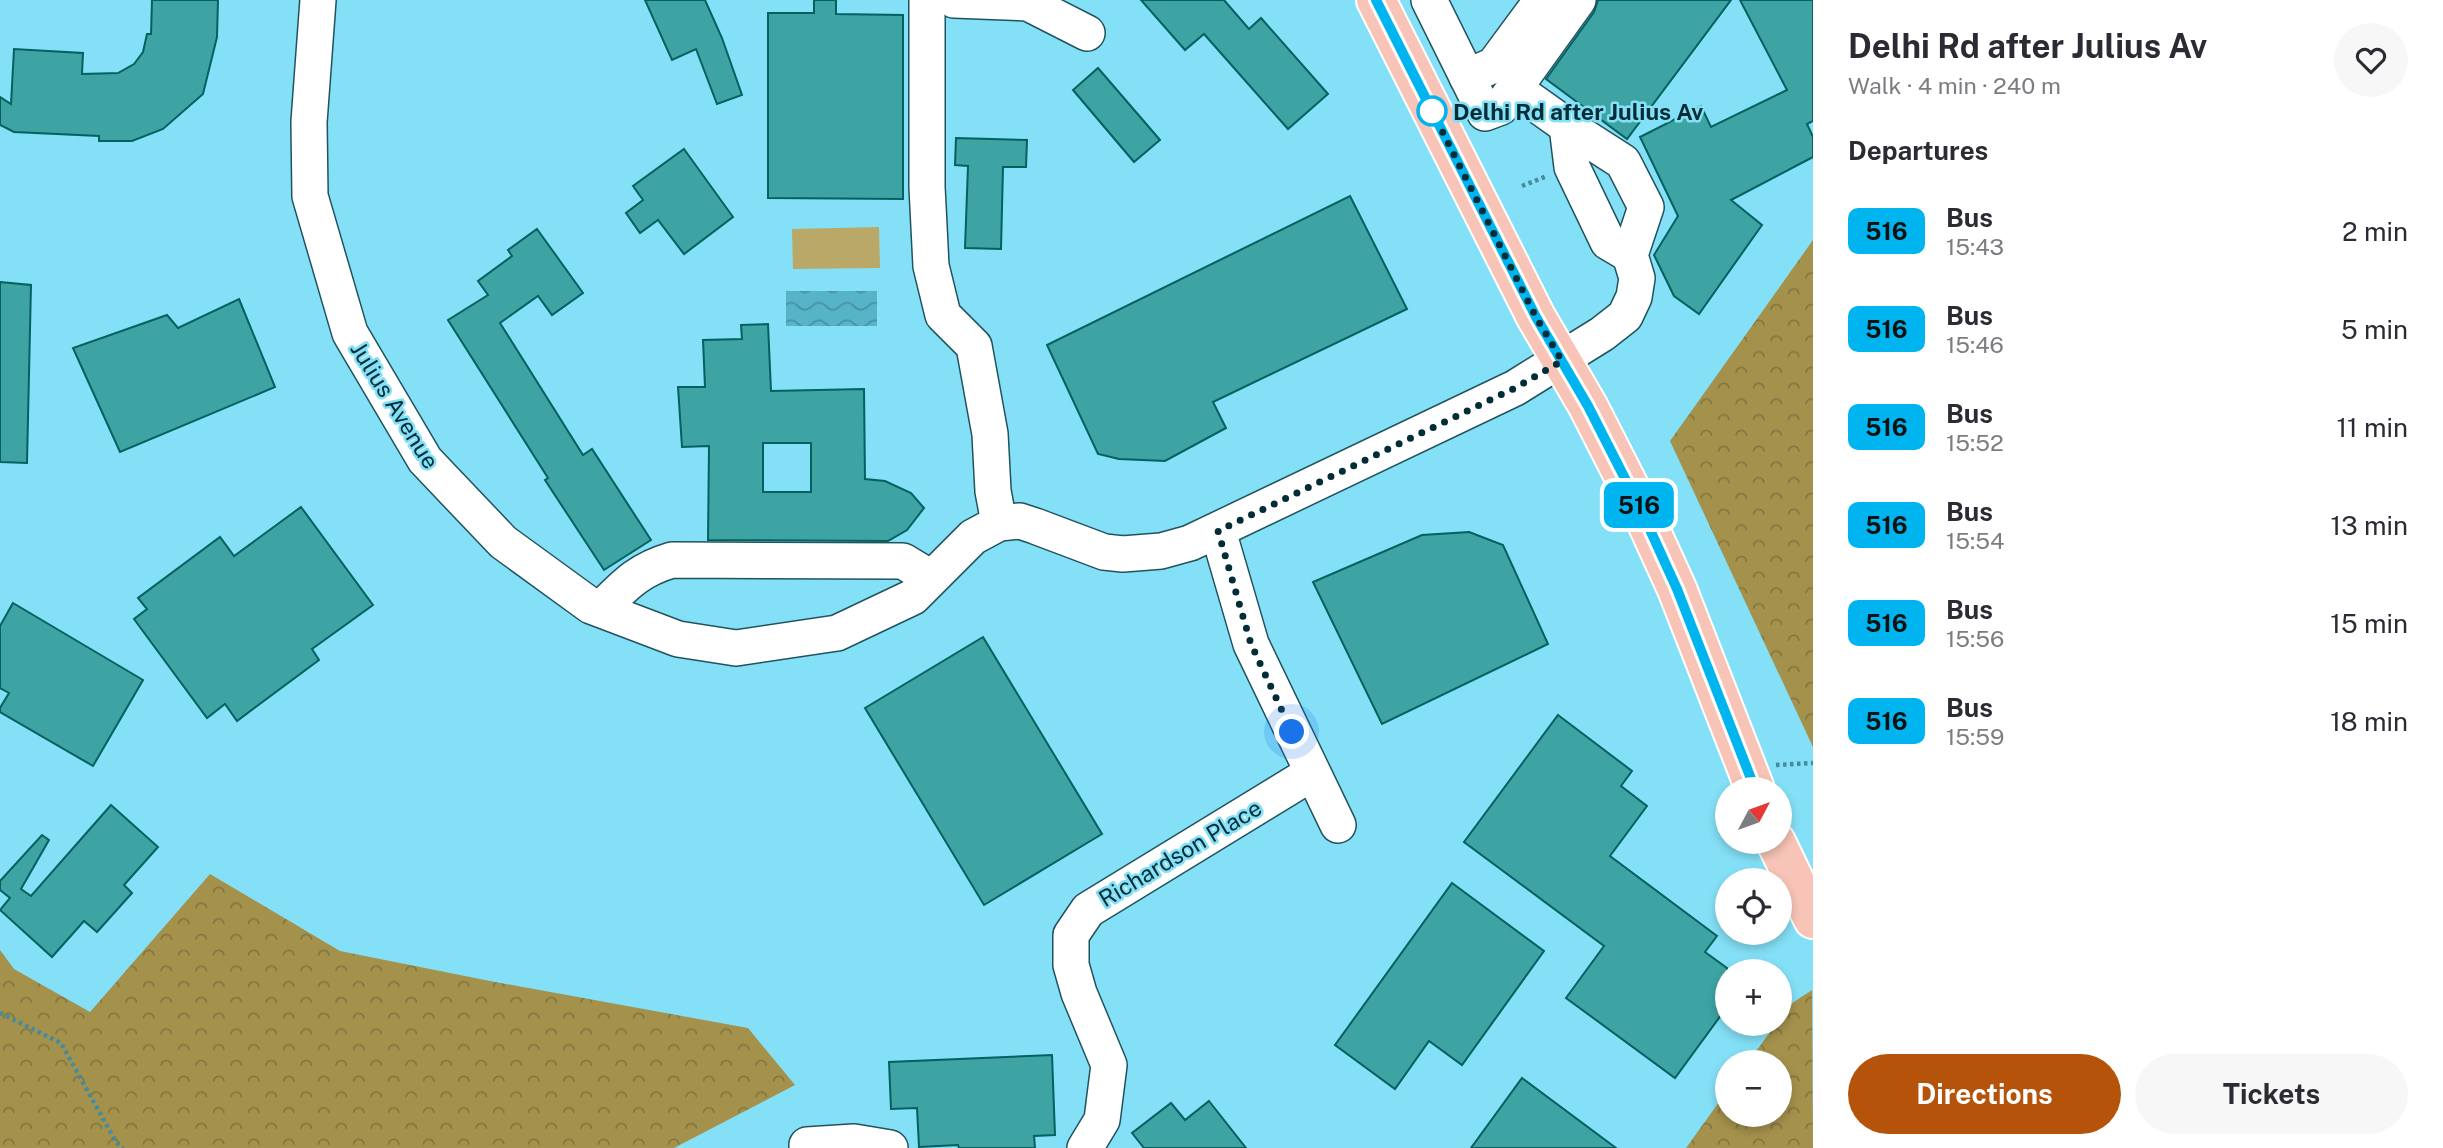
<!DOCTYPE html>
<meta charset="utf-8">
<style>
body{margin:0;font-family:"Public Sans",sans-serif;background:#f7f7f7;color:#2b2b33;height:100vh;display:flex;flex-direction:column;font-size:26px;white-space:nowrap}
*{box-sizing:border-box;margin:0}
p{font-size:23px;color:#7c7c81}
.icon{flex:none;width:38px;height:38px;fill:none;stroke:currentColor;stroke-width:2;stroke-linecap:round;stroke-linejoin:round}
.map{position:relative;flex:1;overflow:hidden}
.side{display:flex;flex-direction:column;background:#fff;width:630px}
.side>*{flex:none}
.badge{padding:0 14px;border-radius:10px;font-size:24px;line-height:46px}
.needle{width:46px;rotate:49deg}
.tools{position:absolute;left:1715px;top:777px;display:grid;gap:14px}
.tools a{display:grid;place-items:center;width:77px;height:77px;border-radius:50%;background:#fff;box-shadow:0 4px 10px #0003;font-size:35px}
.you{position:absolute;width:35px;height:35px;margin:-18px;border:5px solid #fff;border-radius:50%;background:#1a73e8;box-shadow:0 0 0 10px #1a73e833}
.map>.badge{position:absolute;translate:-50% -50%;box-shadow:0 0 0 4px #fff}
h2{padding:0 35px;font-size:26px;line-height:63px}
.round{display:grid;place-items:center;flex:none;width:74px;height:74px;border-radius:37px;background:#f7f7f7}
.overview{display:flex;align-items:center;justify-content:space-between;height:119px;padding:0 35px}
h1{font-size:33px;font-weight:700;line-height:52px}
.button{display:flex;gap:14px;margin-top:auto;padding:14px 35px}
.button a{flex:1;height:80px;border-radius:42px;background:#b45309;color:#fff;font-size:28px;font-weight:700;line-height:80px;text-align:center}
.button a+a{background:#f7f7f7;color:#2b2b33}
ul{padding:0;list-style:none}
li{display:flex;align-items:center;gap:21px;height:98px;padding:0 35px}
li div{flex:1}
li b{display:block;font-size:26px}
li em{font-style:normal}
li .badge{min-width:77px;font-weight:700;text-align:center}
main{display:flex;flex:1;min-height:0}
.map>svg:first-child{display:block}
.forest{fill:url(#forest-crowns)}
.green{fill:#b9a868}
.water{fill:url(#water-waves)}
.building{fill:#3ea3a3;stroke:#056060;stroke-width:2;fill-rule:evenodd}
.lines{fill:none;stroke-linecap:round;stroke-linejoin:round}
.minor-casing{stroke:#21535e;stroke-width:38}
.major-casing{stroke:#fff;stroke-width:42}
.path{stroke:#478b9b;stroke-width:4.5;stroke-dasharray:3.5 3.5;stroke-linecap:butt}
.minor{stroke:#fff;stroke-width:35}
.major{stroke:#f7c4b7;stroke-width:38}
.line-casing{stroke:#fff;stroke-width:16}
.line{stroke:#00b5ef;stroke-width:10}
.walk{stroke:#032d36;stroke-width:7;stroke-dasharray:0 12.6}
.stop-dot{fill:#fff;stroke:#00b5ef;stroke-width:3.5}
.labels{text-anchor:middle;dominant-baseline:central;stroke-width:5;stroke-linejoin:round;paint-order:stroke}
.stop-label{font-size:23px;font-weight:bold;fill:#032d36;stroke:#84e0f6;text-anchor:start}
.street-label{font-size:23px;fill:#032d36;stroke:#84e0f6}
</style>
<main>
<div class="map">
<svg width="1813" height="1148" viewBox="0 0 1813 1148">
<defs>
<pattern id="forest-crowns" width="20" height="18" patternUnits="userSpaceOnUse" patternTransform="scale(1.75)"><rect width="20" height="18" fill="#a4914c"/><path d="M2 6a3 3 0 1 1 6 0M12 15a3 3 0 1 1 6 0" fill="none" stroke="#837740"/></pattern>
<pattern id="water-waves" width="16" height="10" patternUnits="userSpaceOnUse" patternTransform="scale(1.75)"><rect width="16" height="10" fill="#57b3c8"/><path d="M0 5q4-4 8 0t8 0" fill="none" stroke="#4692a3"/></pattern>
</defs>
<rect width="100%" height="100%" fill="#84e0f6"/>
<!-- forest -->
<g class="forest">
<path d="M 1813,240 L 1813,747 L 1670,441 Z"/>
<path d="M 210,874 L 340,951 L 495,982 L 748,1028 L 795,1085 L 674,1148 L 0,1148 L 0,950 L 14,969 L 90,1012 Z"/>
<path d="M 1812,990 L 1813,1148 L 1686,1148 L 1727,1091 L 1727,1115 L 1780,1115 L 1780,1062 L 1748,1062 L 1776,1024 L 1780,1024 C 1781,1007 1799,999 1812,990 Z"/>
</g>
<!-- green -->
<path class="green" d="M 879,227 L 880,268 L 793,269 L 792,229 Z"/>
<!-- water -->
<rect class="water" x="786" y="291" width="91" height="35"/>
<!-- building -->
<g class="building">
<path d="M 152,0 L 218,0 L 217,37 L 203,94 L 163,129 L 132,141 L 99,141 L 99,136 L 14,132 L 0,125 L 0,97 L 11,104 L 14,49 L 83,53 L 82,74 L 118,73 L 134,64 L 143,52 L 147,34 L 151,34 Z"/>
<path d="M 645,0 L 705,0 L 722,38 L 742,95 L 717,104 L 696,49 L 672,60 Z"/>
<path d="M 814,0 L 836,0 L 836,14 L 903,15 L 903,199 L 768,198 L 768,13 L 814,13 Z"/>
<path d="M 1141,0 L 1224,0 L 1249,29 L 1261,18 L 1328,94 L 1288,129 L 1204,34 L 1185,50 Z"/>
<path d="M 1598,0 L 1731,0 L 1627,139 L 1546,79 L 1594,12 Z"/>
<path d="M 1740,0 L 1813,0 L 1813,121 L 1807,124 L 1813,137 L 1813,157 L 1731,200 L 1762,225 L 1699,314 L 1674,296 L 1654,255 L 1678,216 L 1640,137 L 1701,106 L 1711,127 L 1787,90 Z"/>
<path d="M 1098,68 L 1160,140 L 1134,162 L 1073,90 Z"/>
<path d="M 956,138 L 1027,140 L 1026,167 L 1003,167 L 1001,249 L 965,248 L 968,166 L 955,165 Z"/>
<path d="M 684,149 L 733,217 L 684,254 L 658,220 L 640,233 L 626,213 L 643,200 L 633,186 Z"/>
<path d="M 1350,196 L 1407,309 L 1213,402 L 1226,428 L 1165,461 L 1119,459 L 1098,454 L 1047,345 Z"/>
<path d="M 537,229 L 583,293 L 552,315 L 538,296 L 500,323 L 583,455 L 592,449 L 651,540 L 604,570 L 545,480 L 548,478 L 448,320 L 488,295 L 478,281 L 512,256 L 508,250 Z"/>
<path d="M 0,282 L 31,285 L 27,463 L 0,462 Z"/>
<path d="M 239,299 L 275,387 L 120,452 L 73,348 L 167,315 L 178,328 Z"/>
<path d="M 768,324 L 771,391 L 864,389 L 865,479 L 885,481 L 911,493 L 924,508 L 907,530 L 888,541 L 708,540 L 709,446 L 682,447 L 678,387 L 705,387 L 703,340 L 742,339 L 741,325 ZM 763,443 L 811,443 L 811,492 L 763,492 Z"/>
<path d="M 301,507 L 373,605 L 312,649 L 319,660 L 237,721 L 225,704 L 207,718 L 134,619 L 147,609 L 138,598 L 220,537 L 234,556 Z"/>
<path d="M 1469,532 L 1503,545 L 1548,644 L 1382,724 L 1313,582 L 1422,535 Z"/>
<path d="M 13,603 L 143,680 L 93,766 L 0,712 L 0,708 L 9,693 L 0,688 L 0,626 Z"/>
<path d="M 983,637 L 1102,834 L 984,905 L 865,708 Z"/>
<path d="M 1558,715 L 1632,771 L 1621,786 L 1647,806 L 1610,856 L 1717,936 L 1705,952 L 1727,968 L 1727,1007 L 1675,1078 L 1566,998 L 1604,946 L 1464,842 Z"/>
<path d="M 111,805 L 158,847 L 124,885 L 132,893 L 97,932 L 84,921 L 52,957 L 0,910 L 10,898 L 0,890 L 0,881 L 42,835 L 49,840 L 21,889 L 31,896 Z"/>
<path d="M 1452,883 L 1544,951 L 1462,1065 L 1429,1041 L 1395,1089 L 1335,1045 Z"/>
<path d="M 1052,1055 L 1055,1135 L 1034,1136 L 1035,1148 L 959,1148 L 958,1145 L 919,1147 L 917,1108 L 891,1109 L 889,1062 Z"/>
<path d="M 1522,1078 L 1616,1148 L 1471,1148 Z"/>
<path d="M 1209,1101 L 1246,1148 L 1144,1148 L 1132,1133 L 1171,1103 L 1185,1120 Z"/>
</g>
<g class="lines">
<defs>
<g id="minor">
<path d="M 318,0 L 309,122 L 310,196 L 350,333 L 425,460 L 503,542 L 591,606 L 678,639 L 736,648 L 837,633 L 913,597 L 973,537 L 999,523 L 1020,521 L 1035,526 L 1104,552 L 1123,554 L 1161,551 L 1190,543 L 1515,388 L 1602,334 L 1625,316 L 1634,297 L 1637,278 L 1630,255 L 1646,207 L 1623,162 L 1567,126 L 1515,89"/>
<path d="M 927,0 L 927,187 L 931,266 L 943,315 L 974,346 L 990,434 L 993,491 L 999,523"/>
<path d="M 954,0 L 1028,3 L 1087,33"/>
<path d="M 1429,0 L 1485,113 L 1501,107 L 1578,0"/>
<path d="M 1467,77 L 1494,65 L 1542,0"/>
<path d="M 1567,126 L 1572,167 L 1608,242 L 1630,255"/>
<path d="M 1218,531 L 1251,644 L 1338,825"/>
<path d="M 601,609 C 625,585 638,570 672,560 L 903,561 L 931,578"/>
<path d="M 807,1145 L 854,1142 L 890,1148"/>
<path d="M 1085,1148 L 1102,1120 L 1109,1065 L 1079,993 L 1071,965 L 1071,935 L 1088,910 L 1312,773"/>
</g>
<g id="major">
<path d="M 1376,0 L 1536,317 L 1588,406 L 1641,510 L 1677,589 L 1755,789"/>
<path d="M 1776,842 L 1813,919"/>
</g>
</defs>
<!-- minor casing -->
<use href="#minor" class="minor-casing"/>
<!-- major casing -->
<use href="#major" class="major-casing"/>
<!-- path -->
<g class="path">
<path d="M 1522,186 L 1547,176"/>
<path d="M 1776,765 L 1813,763"/>
<path d="M 0,1013 L 61,1043 L 116,1142 L 123,1148"/>
</g>
<!-- minor -->
<use href="#minor" class="minor"/>
<!-- major -->
<use href="#major" class="major"/>
</g>
<g class="lines">
<defs>
<path id="line" d="M 1376,0 L 1536,317 L 1588,406 L 1641,510 L 1677,589 L 1755,789"/>
</defs>
<!-- line casing -->
<use href="#line" class="line-casing"/>
<!-- line -->
<use href="#line" class="line"/>
<!-- walk -->
<path class="walk" d="M 1292,732 L 1251,644 L 1218,531 L 1515,388 L 1562,361 L 1536,317 L 1432,111"/>
</g>
<!-- markers -->
<circle class="stop-dot" cx="1432" cy="111" r="14"/>
<g class="labels">
<!-- stop labels -->
<g class="stop-label">
<text x="1453" y="111">Delhi Rd after Julius Av</text>
</g>
<!-- street labels -->
<g class="street-label">
<text transform="translate(395 405) rotate(58)">Julius Avenue</text>
<text transform="translate(1180 853) rotate(-31)">Richardson Place</text>
</g>
</g>
</svg>
<div class="tools">
<a><svg class="needle" viewBox="-14 -14 28 28"><path d="M0-13l5 13h-10z" fill="#e53935"/><path d="M0 13l5-13h-10z" fill="#7c7c81"/></svg></a>
<a><svg class="icon" aria-label="locate" viewBox="0 0 24 24"><circle cx="12" cy="12" r="6"/><path d="M12 2v4M12 18v4M2 12h4M18 12h4"/></svg></a>
<a>+</a>
<a>−</a>
</div>
<div class="you" style="left:1292px;top:732px"></div>
<b class="badge" style="left:1639px;top:505px;background:#00b5ef;color:#111">516</b>
</div>
<section class="side">
<div class="overview"><div><h1>Delhi Rd after Julius Av</h1><p>Walk · 4 min · 240 m</p></div><a class="round"><svg class="icon" aria-label="heart" viewBox="0 0 24 24"><path d="M12 20l-8-8c-3-5 5-10 8-4 3-6 11-1 8 4z"/></svg></a></div>
<h2>Departures</h2>
<ul>
<li><span class="badge" style="background:#00b5ef;color:#111">516</span><div><b>Bus</b><p>15:43</p></div><em>2 min</em></li>
<li><span class="badge" style="background:#00b5ef;color:#111">516</span><div><b>Bus</b><p>15:46</p></div><em>5 min</em></li>
<li><span class="badge" style="background:#00b5ef;color:#111">516</span><div><b>Bus</b><p>15:52</p></div><em>11 min</em></li>
<li><span class="badge" style="background:#00b5ef;color:#111">516</span><div><b>Bus</b><p>15:54</p></div><em>13 min</em></li>
<li><span class="badge" style="background:#00b5ef;color:#111">516</span><div><b>Bus</b><p>15:56</p></div><em>15 min</em></li>
<li><span class="badge" style="background:#00b5ef;color:#111">516</span><div><b>Bus</b><p>15:59</p></div><em>18 min</em></li>
</ul>
<div class="button"><a>Directions</a><a>Tickets</a></div>
</section>
</main>
